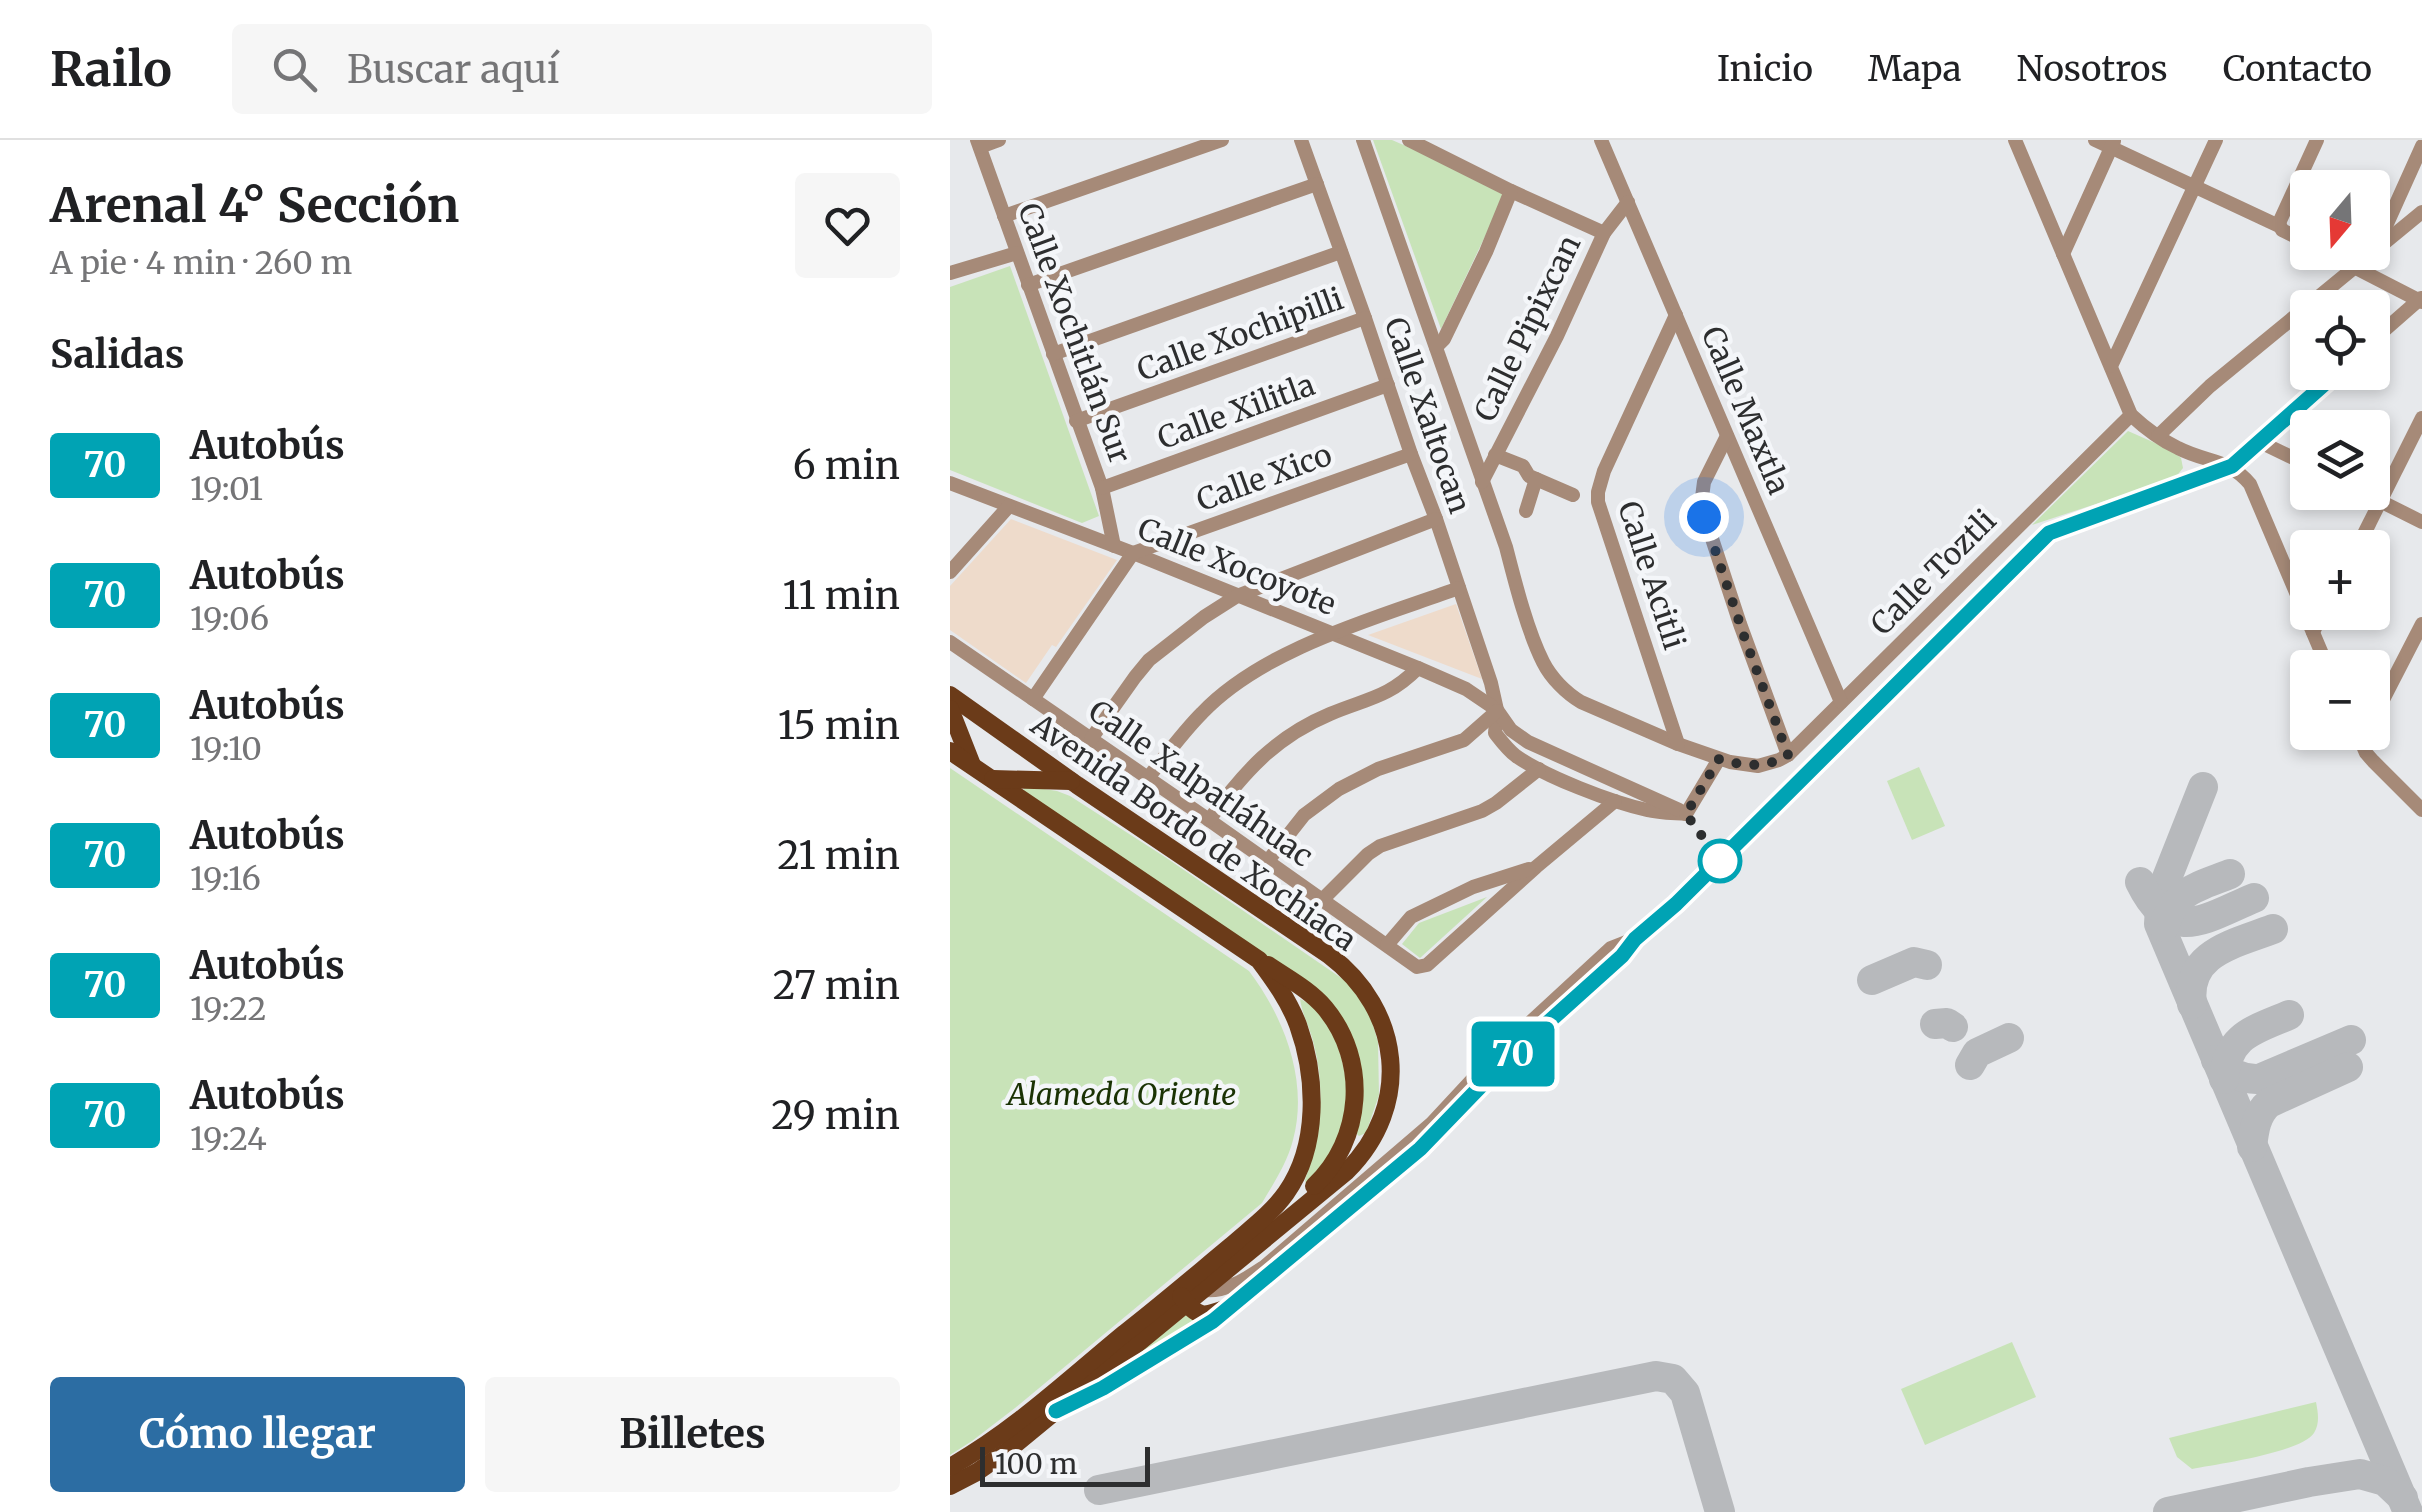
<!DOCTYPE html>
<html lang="es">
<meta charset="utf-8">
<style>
body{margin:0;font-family:Merriweather,serif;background:#f6f6f6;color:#202124;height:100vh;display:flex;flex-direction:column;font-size:38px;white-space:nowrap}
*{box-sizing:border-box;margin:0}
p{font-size:32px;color:#757577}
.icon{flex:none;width:55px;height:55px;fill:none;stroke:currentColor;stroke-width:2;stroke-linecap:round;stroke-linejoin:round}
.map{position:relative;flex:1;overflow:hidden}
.sheet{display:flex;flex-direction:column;background:#fff;width:950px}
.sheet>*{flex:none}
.badge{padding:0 20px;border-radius:8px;font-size:35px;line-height:65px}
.needle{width:65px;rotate:199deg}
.controls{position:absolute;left:1340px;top:30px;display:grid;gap:20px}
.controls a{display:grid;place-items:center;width:100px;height:100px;border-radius:10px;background:#fff;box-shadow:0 5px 15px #0003;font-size:50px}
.scale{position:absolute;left:30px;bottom:25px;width:170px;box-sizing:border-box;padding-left:10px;border:5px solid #2d2e2f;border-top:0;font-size:28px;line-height:35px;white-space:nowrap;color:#2d2e2f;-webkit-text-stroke:8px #f4f6f9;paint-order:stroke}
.you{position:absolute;width:50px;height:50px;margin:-25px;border:8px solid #fff;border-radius:50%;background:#1a73e8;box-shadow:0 0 0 15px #1a73e833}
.map>.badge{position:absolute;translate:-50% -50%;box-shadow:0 0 0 5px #fff}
h2{padding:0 50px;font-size:38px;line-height:90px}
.round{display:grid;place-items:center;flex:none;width:105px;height:105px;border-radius:10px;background:#f6f6f6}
.summary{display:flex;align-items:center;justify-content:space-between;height:170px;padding:0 50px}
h1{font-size:48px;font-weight:700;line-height:75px}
.cta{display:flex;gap:20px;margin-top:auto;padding:20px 50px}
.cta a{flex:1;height:115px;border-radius:10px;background:#2c6da3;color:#fff;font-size:40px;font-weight:700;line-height:115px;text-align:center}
.cta a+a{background:#f6f6f6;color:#202124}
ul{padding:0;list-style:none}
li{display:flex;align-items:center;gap:30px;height:130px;padding:0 50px}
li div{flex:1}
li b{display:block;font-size:38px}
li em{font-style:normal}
li .badge{min-width:110px;font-weight:700;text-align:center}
header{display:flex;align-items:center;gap:60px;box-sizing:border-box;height:140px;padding:0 50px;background:#fff;border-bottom:2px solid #e0e0e0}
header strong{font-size:48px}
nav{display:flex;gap:55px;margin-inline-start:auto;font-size:35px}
.search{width:700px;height:90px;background:#f6f6f6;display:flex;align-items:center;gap:25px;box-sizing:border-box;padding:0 35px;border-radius:10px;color:#757577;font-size:38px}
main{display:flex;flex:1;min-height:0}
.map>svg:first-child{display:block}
.commercial{fill:#eedbcb}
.green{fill:#c8e3b8}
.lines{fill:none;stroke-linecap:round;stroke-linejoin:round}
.taxiway{stroke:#b7b9bc;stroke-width:30}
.minor{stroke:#a68a78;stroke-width:14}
.major{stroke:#6b3b19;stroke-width:18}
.line-casing{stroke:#fff;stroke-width:22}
.line{stroke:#00a3b4;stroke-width:15}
.walk{stroke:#2d2e2f;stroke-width:10;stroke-dasharray:0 18}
.stop-dot{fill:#fff;stroke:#00a3b4;stroke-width:5}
.labels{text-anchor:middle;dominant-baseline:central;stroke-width:9;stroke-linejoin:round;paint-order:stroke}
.street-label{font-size:30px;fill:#2d2e2f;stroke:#f4f6f9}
.park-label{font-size:30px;font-style:italic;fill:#1a3204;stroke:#f4f6f9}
</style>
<header>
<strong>Railo</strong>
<div class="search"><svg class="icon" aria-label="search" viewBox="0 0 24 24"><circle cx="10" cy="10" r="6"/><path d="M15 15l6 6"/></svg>Buscar aquí</div>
<nav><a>Inicio</a><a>Mapa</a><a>Nosotros</a><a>Contacto</a></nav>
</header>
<main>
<section class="sheet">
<div class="summary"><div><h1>Arenal 4° Sección</h1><p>A pie · 4 min · 260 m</p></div><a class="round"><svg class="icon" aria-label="heart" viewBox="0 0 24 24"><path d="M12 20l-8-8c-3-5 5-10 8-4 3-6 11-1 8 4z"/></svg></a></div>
<h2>Salidas</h2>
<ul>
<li><span class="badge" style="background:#00a3b4;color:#fff">70</span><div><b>Autobús</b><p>19:01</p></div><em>6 min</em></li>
<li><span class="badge" style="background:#00a3b4;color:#fff">70</span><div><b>Autobús</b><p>19:06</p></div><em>11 min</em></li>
<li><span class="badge" style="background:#00a3b4;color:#fff">70</span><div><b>Autobús</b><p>19:10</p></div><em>15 min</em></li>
<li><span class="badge" style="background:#00a3b4;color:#fff">70</span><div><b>Autobús</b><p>19:16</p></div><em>21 min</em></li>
<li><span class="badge" style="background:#00a3b4;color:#fff">70</span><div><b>Autobús</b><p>19:22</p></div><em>27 min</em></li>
<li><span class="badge" style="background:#00a3b4;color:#fff">70</span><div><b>Autobús</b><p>19:24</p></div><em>29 min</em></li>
</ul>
<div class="cta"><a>Cómo llegar</a><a>Billetes</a></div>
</section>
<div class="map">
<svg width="1472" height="1372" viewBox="0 0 1472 1372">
<rect width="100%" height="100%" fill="#e7e9ec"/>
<!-- commercial -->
<g class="commercial">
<path d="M 61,379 L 167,420 L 106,507 L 102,505 L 76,543 L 0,490 L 0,446 Z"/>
<path d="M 506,464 L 532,539 L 418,495 Z"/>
</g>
<!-- green -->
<g class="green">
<path d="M 423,0 L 442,0 L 557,50 L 491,189 Z"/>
<path d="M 60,126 L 149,376 L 132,383 L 0,330 L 0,147 Z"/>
<path d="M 1178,291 L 1221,310 L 1231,318 L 1233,328 L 1225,338 L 1082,385 Z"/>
<path d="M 969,627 L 995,686 L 962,700 L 937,641 Z"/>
<path d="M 0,628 L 299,831 C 334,877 359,941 343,1000 C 337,1023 324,1043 312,1063 L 65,1268 L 22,1301 L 0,1315 Z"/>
<path d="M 81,647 L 107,651 L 120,656 L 215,717 L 397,842 L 420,874 L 428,902 L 429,955 L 416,993 L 409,996 L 406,993 L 396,887 L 73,652 L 74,648 Z"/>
<path d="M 537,757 L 470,818 L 452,804 L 469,783 Z"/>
<path d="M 350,859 C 394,877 409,969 387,1008 C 380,1021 366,1033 356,1044 L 355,1040 C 370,996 376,952 364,905 C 361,890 352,875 350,859 Z"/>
<path d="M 233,1173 L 251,1182 L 182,1220 L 181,1218 Z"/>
<path d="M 1062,1202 L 1086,1257 L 975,1305 L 951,1249 Z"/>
<path d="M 1366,1262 C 1368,1273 1370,1283 1364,1293 C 1350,1313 1268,1324 1242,1329 L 1227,1317 L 1219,1298 Z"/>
</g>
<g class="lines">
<!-- taxiway -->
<g class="taxiway">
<path d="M 1253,647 L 1211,753 L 1209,784 L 1458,1372"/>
<path d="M 1190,742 C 1221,806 1254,779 1304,758"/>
<path d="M 1214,787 C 1225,750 1247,747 1280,734"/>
<path d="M 922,840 L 964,822 L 977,825"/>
<path d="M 1242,864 C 1235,812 1285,804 1323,789"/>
<path d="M 985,884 L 997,883 L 1003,887"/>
<path d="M 1266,920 C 1278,932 1291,940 1309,939 L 1401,900"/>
<path d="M 1020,925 L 1027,913 L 1059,898"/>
<path d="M 1274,939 C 1277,895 1304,890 1339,875"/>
<path d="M 1302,1007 C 1304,990 1306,974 1319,963 L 1398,927"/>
<path d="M 149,1350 L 706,1236 L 723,1239 L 735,1253 L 770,1372"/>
<path d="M 1218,1372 L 1359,1342 L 1410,1334 L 1435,1341 L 1453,1358"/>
</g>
<!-- minor -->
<g class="minor">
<path d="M 27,0 L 152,348 L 164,406"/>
<path d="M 351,0 L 415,178 L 461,314 L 486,379 L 541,543 L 547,570 L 545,593 C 552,602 558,610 566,616 C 596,637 661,662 697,670 C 709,673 723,673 736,674"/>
<path d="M 413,0 L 556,407 C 565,442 577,490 593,522 C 601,538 616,553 631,562 L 728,604 L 780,622 L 808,626 L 829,620 L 838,615 L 1181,275"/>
<path d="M 459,0 L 561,51 L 654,93"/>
<path d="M 651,0 L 891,562"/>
<path d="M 1065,0 L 1181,275 C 1195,288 1211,300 1228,308 C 1257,323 1278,318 1300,344 L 1378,528"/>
<path d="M 1145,0 L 1329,86"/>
<path d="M 30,7 L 49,0"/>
<path d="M 54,76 L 272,0"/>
<path d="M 1358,103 L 1332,90 L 1329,83 L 1367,0"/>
<path d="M 1427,106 L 1472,6"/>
<path d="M 1375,112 L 1472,162"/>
<path d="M 1113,114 L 1164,1"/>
<path d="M 0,133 L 67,113"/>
<path d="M 78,145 L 367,44"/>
<path d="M 726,175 L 654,331 L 648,352 L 648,362 L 728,604"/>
<path d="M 1422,201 L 1471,158"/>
<path d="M 486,207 L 494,199 L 536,112 L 561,51"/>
<path d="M 103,214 L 391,112"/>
<path d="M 1161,226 L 1266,0"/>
<path d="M 126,281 L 415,178"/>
<path d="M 777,296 L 754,342 L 751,365 L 790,484 L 838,615"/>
<path d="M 1208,296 L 1260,246 L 1472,72"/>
<path d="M 1310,302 L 1358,325"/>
<path d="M 545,315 L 573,326 L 579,336 L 623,355"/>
<path d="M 532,342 L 607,196 L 654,93 L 678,62"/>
<path d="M 0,343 L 183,413 L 468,528 L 516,549 L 547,570 L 561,590 L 578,602 L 729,670"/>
<path d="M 152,348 L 438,245"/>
<path d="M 1412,352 L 1472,382"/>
<path d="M 576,371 L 586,339"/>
<path d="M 1407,408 L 1472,278"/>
<path d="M 0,432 L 59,366"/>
<path d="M 1363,492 L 1373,472"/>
<path d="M 0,502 L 259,680 L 467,827 L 477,825 L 586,727 L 665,661"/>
<path d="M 83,559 L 183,413 L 461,314"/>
<path d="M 1422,581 L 1472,484"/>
<path d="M 1407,592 L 1416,613 L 1423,621 L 1472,670"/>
<path d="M 141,599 L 185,537 L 199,520 L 254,477 L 287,456 L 486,379"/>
<path d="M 197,639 C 215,617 232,593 252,573 C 314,508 426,478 509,448"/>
<path d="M 736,674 L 769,619"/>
<path d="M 259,680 C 293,633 325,597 380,574 C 418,558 438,558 468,528"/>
<path d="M 317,722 L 354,675 L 389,649 L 428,629 L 514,600 L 547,571"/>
<path d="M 371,761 L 418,714 L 430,706 L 532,671 L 546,663 L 589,629"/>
<path d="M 437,805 L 461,777 L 523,747 L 579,729"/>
<path d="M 250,1145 L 254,1150 C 277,1152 296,1139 314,1127 L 482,983 L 547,913 L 661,808 L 684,799"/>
<path d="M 124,1262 L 153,1247 L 263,1181 L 470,1009 L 554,921 L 672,816 L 685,799 L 726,764 L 1099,393 L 1282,327 L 1387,232"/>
</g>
<!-- major -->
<g class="major">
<path d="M 0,555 L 127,645 L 379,815 C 452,870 463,965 397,1031 L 57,1311 L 27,1332 L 0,1346"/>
<path d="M 0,569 L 22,625"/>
<path d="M 0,611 L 309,820 C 324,840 339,861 348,885 C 367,938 369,1006 336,1053 C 321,1074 300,1089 281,1106 C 246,1135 211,1165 175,1193 C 119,1239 64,1291 0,1327"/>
<path d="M 43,639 L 121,641"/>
<path d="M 318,825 C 337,838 360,850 375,868 C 419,921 413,1000 364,1046"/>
<path d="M 231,1156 C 249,1180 254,1177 280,1167"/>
</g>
</g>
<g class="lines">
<defs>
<path id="line" d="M 106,1271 L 153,1248 L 263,1181 L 470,1009 L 554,922 L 672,816 L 685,799 L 726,764 L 1099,393 L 1282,326 L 1388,232"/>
</defs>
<!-- line casing -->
<use href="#line" class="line-casing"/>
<!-- line -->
<use href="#line" class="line"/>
<!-- walk -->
<path class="walk" d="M 754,377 L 795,499 L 838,615 C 815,629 794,626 769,619 L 736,674 L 770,721"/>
</g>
<!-- markers -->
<circle class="stop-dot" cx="770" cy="721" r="20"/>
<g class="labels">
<!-- street labels -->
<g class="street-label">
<text transform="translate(577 188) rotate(-64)">Calle Pipixcan</text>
<text transform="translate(125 193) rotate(70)">Calle Xochitlán Sur</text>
<text transform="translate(290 194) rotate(-20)">Calle Xochipilli</text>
<text transform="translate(796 270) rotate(67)">Calle Maxtla</text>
<text transform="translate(286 271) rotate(-20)">Calle Xilitla</text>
<text transform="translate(478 275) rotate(71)">Calle Xaltocan</text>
<text transform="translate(314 337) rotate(-20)">Calle Xico</text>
<text transform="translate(287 426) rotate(22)">Calle Xocoyote</text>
<text transform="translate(983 432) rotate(-45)">Calle Toztli</text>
<text transform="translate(702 435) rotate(72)">Calle Acitli</text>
<text transform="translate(251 643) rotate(35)">Calle Xalpatláhuac</text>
<text transform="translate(244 692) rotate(35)">Avenida Bordo de Xochiaca</text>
</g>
<!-- park labels -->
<g class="park-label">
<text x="172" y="954">Alameda Oriente</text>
</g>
</g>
</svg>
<div class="controls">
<a><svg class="needle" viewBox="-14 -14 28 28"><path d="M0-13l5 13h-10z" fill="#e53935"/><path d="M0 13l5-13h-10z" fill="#757577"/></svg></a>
<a><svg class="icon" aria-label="locate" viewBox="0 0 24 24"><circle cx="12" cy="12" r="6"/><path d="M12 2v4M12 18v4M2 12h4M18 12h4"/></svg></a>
<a><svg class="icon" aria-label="layers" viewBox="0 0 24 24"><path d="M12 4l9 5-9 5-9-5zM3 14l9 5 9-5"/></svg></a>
<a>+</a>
<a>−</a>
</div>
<div class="scale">100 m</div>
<div class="you" style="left:754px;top:377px"></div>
<b class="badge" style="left:563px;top:914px;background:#00a3b4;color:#fff">70</b>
</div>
</main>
